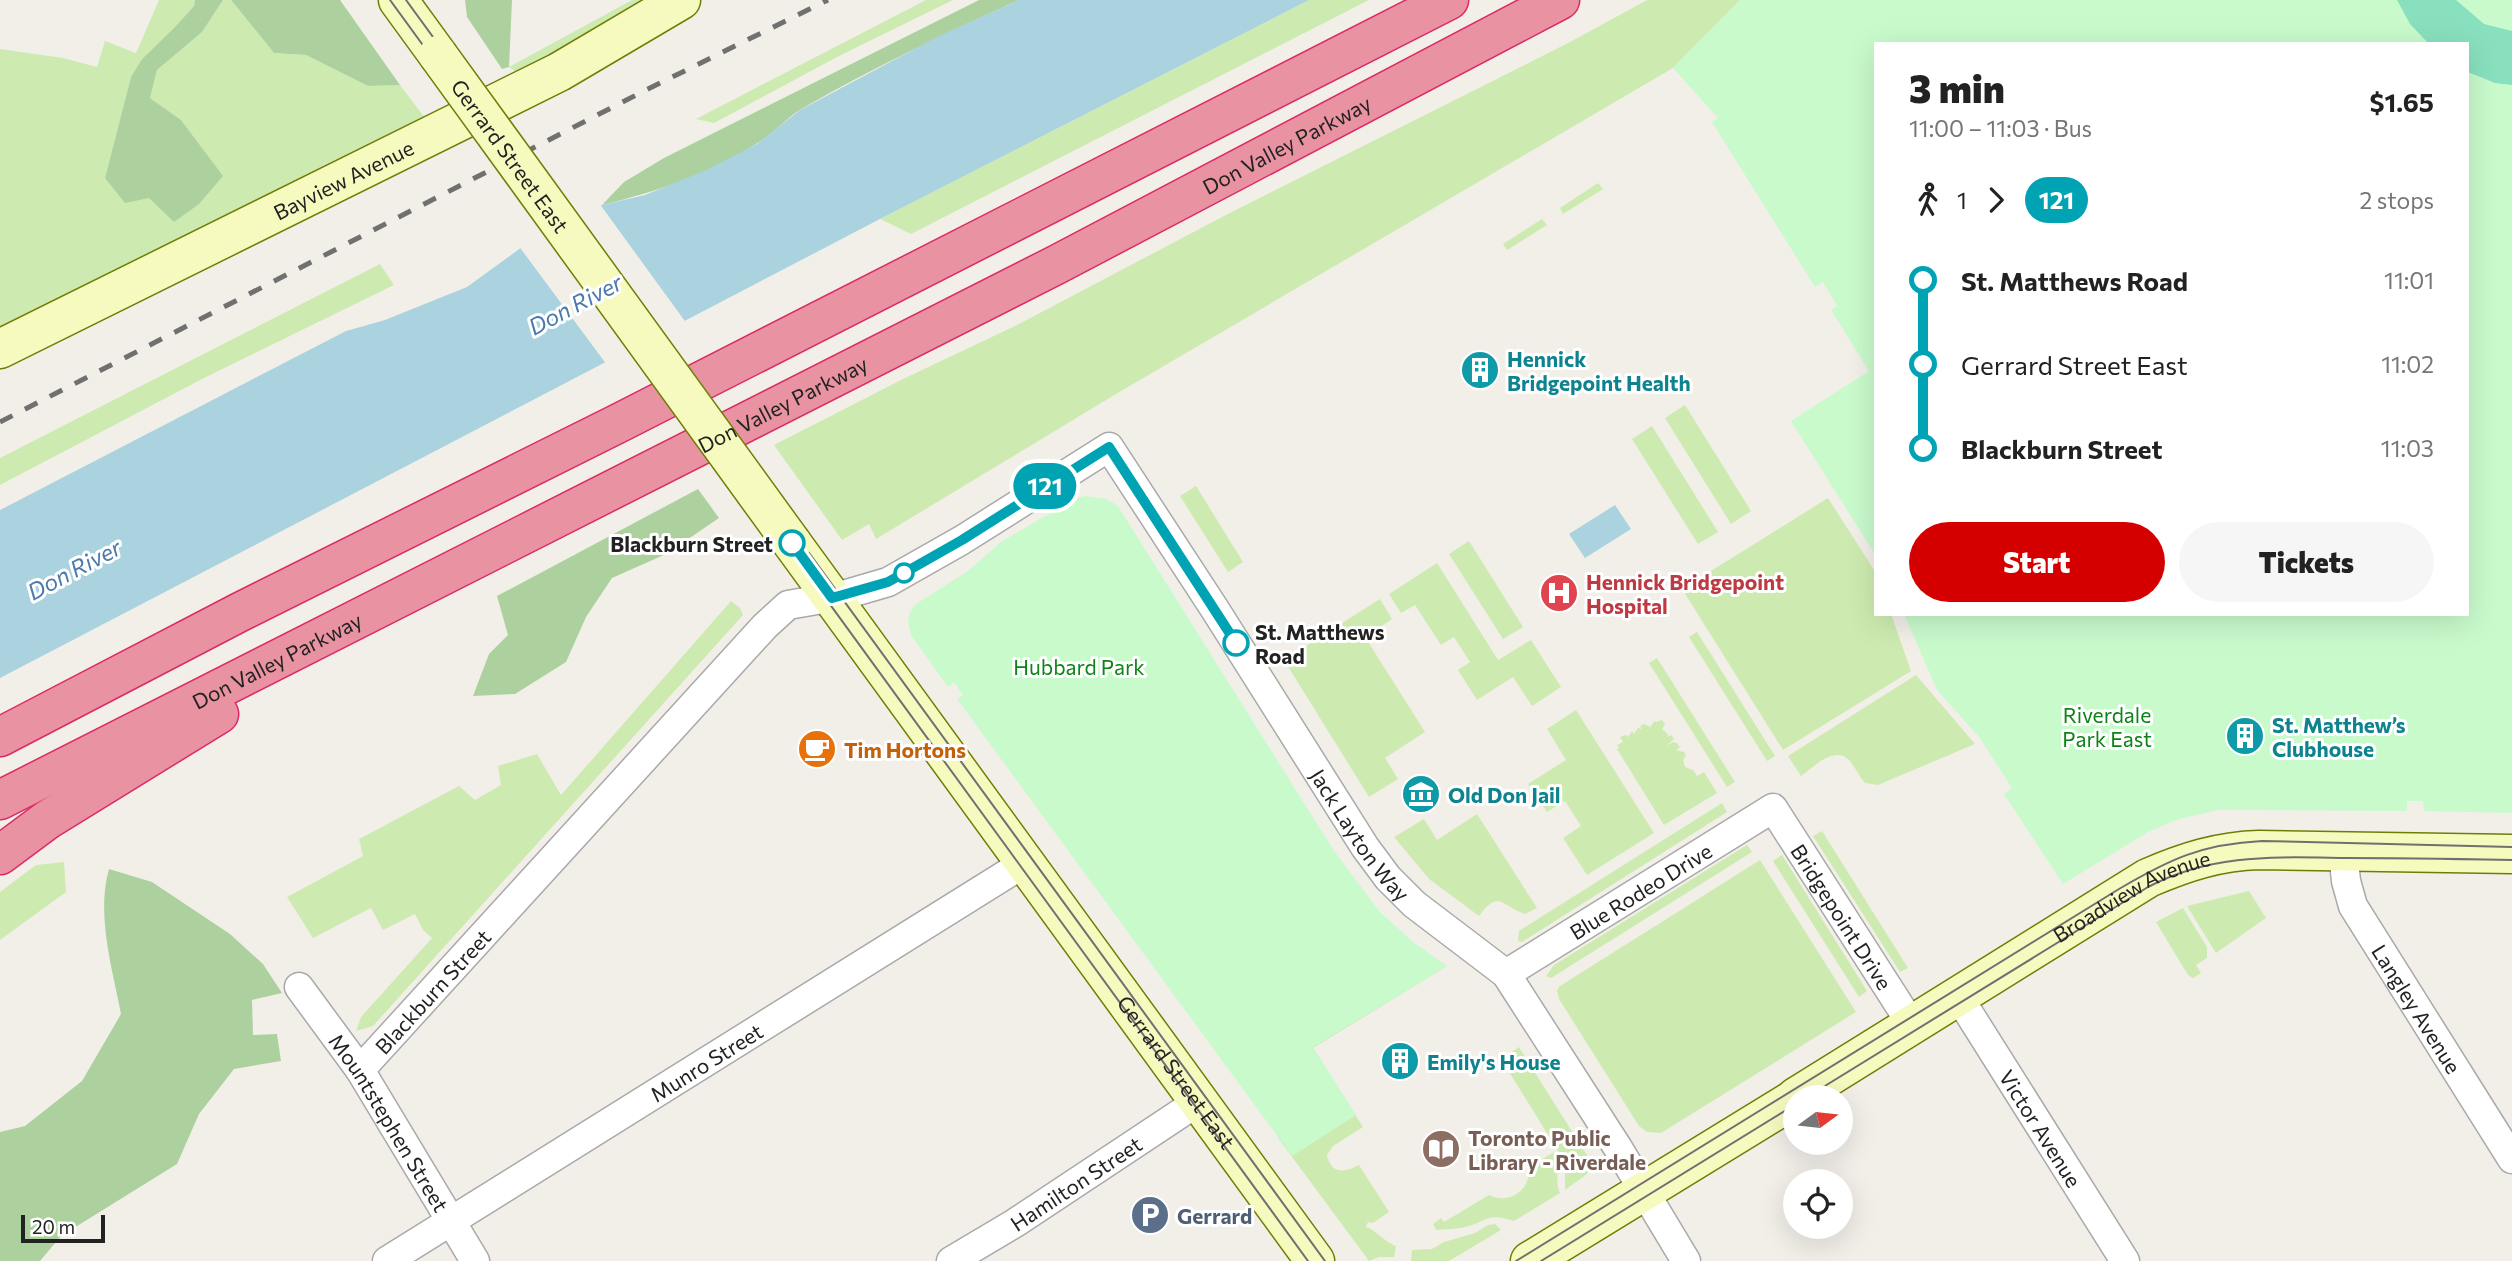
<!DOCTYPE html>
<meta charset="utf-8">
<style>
body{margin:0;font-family:Commissioner,sans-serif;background:#f6f6f6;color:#222;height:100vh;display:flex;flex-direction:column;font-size:26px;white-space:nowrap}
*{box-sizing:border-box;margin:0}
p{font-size:23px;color:#767676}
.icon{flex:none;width:38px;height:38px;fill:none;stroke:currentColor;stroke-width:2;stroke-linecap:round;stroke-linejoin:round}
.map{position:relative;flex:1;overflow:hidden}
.side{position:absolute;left:1874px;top:42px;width:595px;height:574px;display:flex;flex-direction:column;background:#fff;border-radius:0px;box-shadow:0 7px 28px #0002}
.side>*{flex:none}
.badge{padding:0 14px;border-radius:23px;font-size:24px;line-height:46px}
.needle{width:46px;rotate:75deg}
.buttons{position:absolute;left:1783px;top:1085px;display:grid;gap:14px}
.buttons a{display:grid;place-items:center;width:70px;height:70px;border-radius:50%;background:#fff;box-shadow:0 7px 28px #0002;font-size:35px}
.scale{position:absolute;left:21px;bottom:18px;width:84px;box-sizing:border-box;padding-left:7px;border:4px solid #222;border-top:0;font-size:19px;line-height:24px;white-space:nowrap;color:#222;-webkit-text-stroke:5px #fff;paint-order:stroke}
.map>.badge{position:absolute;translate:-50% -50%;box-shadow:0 0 0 4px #fff}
.legs{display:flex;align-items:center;gap:10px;height:77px;padding:0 35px;font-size:23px}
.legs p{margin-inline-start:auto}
.summary{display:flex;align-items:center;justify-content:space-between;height:119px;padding:0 35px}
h1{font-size:38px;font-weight:800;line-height:52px}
.cta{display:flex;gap:14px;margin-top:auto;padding:14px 35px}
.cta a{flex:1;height:80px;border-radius:42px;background:#d40000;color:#fff;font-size:28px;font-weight:800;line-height:80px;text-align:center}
.cta a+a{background:#f6f6f6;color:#222}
ul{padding:0 35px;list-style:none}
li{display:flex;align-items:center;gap:24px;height:84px;font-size:26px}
li i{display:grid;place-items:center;width:10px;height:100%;margin:0 9px;background:currentColor}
li i::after{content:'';width:18px;height:18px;margin:-9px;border:5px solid;border-radius:50%;background:#fff}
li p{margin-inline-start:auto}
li:first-child i{background:linear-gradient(#0000 50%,currentColor 0)}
li:last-child i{background:linear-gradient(currentColor 50%,#0000 0)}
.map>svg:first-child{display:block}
.grass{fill:#cdebb0}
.forest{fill:#add19e}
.park{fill:#c8facc}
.pitch{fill:#88e0be}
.water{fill:#aad3df}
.pier{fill:#f2efe9}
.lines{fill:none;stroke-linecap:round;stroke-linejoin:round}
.street-casing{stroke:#a9a9a9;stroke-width:31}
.secondary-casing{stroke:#707d05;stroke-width:41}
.highway-casing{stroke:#dc2a67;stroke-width:41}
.street{stroke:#fff;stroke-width:28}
.secondary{stroke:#f7fabf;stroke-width:38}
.highway{stroke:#e892a2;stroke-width:38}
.tram{stroke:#707070;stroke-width:2}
.rail{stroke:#707070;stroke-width:5;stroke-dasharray:14 14;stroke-linecap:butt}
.secondary-bridge-casing{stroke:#707d05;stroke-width:41;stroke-linecap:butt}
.secondary-bridge{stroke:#f7fabf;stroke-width:38}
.line-1-casing{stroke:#fff;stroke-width:16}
.line-1{stroke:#00a3b4;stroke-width:10}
.stop-1-dot{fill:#fff;stroke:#00a3b4;stroke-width:3.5}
.labels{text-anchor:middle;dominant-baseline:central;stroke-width:6;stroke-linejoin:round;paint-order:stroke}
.street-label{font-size:21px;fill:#222;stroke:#fff}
.culture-label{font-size:21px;font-weight:bold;fill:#0d838f;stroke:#fff;text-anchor:start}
.stop-label{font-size:21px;font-weight:bold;fill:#222;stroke:#fff;text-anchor:end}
.health-label{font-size:21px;font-weight:bold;fill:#be3a42;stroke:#fff;text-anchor:start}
.park-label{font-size:21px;fill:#0c8416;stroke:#fff}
.food-label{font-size:21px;font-weight:bold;fill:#c56008;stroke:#fff;text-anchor:start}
.education-label{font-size:21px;font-weight:bold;fill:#785e54;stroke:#fff;text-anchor:start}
.service-label{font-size:21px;font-weight:bold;fill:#4e5e75;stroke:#fff;text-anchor:start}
.water-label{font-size:23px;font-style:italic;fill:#4a7aab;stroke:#fff}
</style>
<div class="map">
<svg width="2512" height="1261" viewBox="0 0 2512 1261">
<rect width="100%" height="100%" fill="#f2efe9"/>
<!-- grass -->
<g class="grass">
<path d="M 159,0 L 195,0 L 194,6 L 174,28 L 142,59 L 131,77 L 105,178 L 222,176 L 181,120 L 150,98 L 157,70 L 202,32 L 223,0 L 231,0 L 274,53 L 306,55 L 368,86 L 400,85 L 431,126 L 0,339 L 0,49 L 63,58 L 97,67 L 105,41 L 136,53 Z"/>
<path d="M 632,0 L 665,0 L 529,80 L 509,67 Z"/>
<path d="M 926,0 L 953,0 L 839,56 L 714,123 L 696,119 Z"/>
<path d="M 1309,0 L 1369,0 L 911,234 L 880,219 Z"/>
<path d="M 1647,0 L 1740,0 L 1673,68 L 1116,394 L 876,539 L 869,524 L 842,540 L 774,445 L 903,379 L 1015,326 L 1224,216 L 1570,42 Z"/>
<path d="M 1598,183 L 1603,189 L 1563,214 L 1560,208 Z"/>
<path d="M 1542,219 L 1547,225 L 1507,250 L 1503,244 Z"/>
<path d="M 380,264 L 394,285 L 204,378 L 0,485 L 0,458 Z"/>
<path d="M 1685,405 L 1751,511 L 1731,524 L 1665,418 Z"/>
<path d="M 1652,426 L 1718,532 L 1698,544 L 1632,439 Z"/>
<path d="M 1196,486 L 1243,562 L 1228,572 L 1180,496 Z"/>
<path d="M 1828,498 L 1876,573 L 1876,614 L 1891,614 L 1911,671 L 1783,750 L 1682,589 Z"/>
<path d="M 1469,541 L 1523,627 L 1503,639 L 1449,554 Z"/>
<path d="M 1437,563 L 1498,660 L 1531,640 L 1561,687 L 1532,706 L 1513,677 L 1477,700 L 1458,670 L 1470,662 L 1454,637 L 1441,645 L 1415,605 L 1401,613 L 1389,594 Z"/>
<path d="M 1380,599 L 1392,619 L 1365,637 L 1425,732 L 1385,758 L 1398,779 L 1369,797 L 1284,660 Z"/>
<path d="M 731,601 L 740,608 L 743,615 L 373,1026 L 356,1031 L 361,1017 L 432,938 L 423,930 L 415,914 L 383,930 L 371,908 L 313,938 L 287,897 L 363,856 L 359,839 L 459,786 L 475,800 L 501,785 L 498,766 L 537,754 L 561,795 Z"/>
<path d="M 1697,632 L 1775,756 L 1767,761 L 1689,637 Z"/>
<path d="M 1657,658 L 1735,782 L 1727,787 L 1649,663 Z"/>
<path d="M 1916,675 L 1975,744 L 1878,785 L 1865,783 C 1859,776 1855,767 1849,760 C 1834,745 1814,767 1801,776 L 1788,756 Z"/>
<path d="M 1576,710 L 1654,833 L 1587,875 L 1563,838 L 1581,826 L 1565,801 L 1547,812 L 1528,784 L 1566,760 L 1547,729 Z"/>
<path d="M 1662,720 L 1665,724 L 1662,729 L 1668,734 L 1667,737 L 1671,735 L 1674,739 L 1666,746 L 1673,742 L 1677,743 L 1680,747 L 1676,750 L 1684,752 L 1686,755 L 1683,760 L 1685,767 L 1693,770 L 1697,776 L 1704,772 L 1717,793 L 1664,825 L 1617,749 L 1619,748 L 1617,745 L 1623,742 L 1620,737 L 1626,735 L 1628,737 L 1632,731 L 1634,734 L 1638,728 L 1642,729 L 1640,726 L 1644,724 L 1650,727 L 1655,721 L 1656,722 Z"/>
<path d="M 1722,803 L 1727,812 L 1522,942 L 1518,941 L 1519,931 Z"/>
<path d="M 1477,814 L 1537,908 L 1525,914 C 1501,906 1499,889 1479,916 L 1429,879 L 1394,837 L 1424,819 L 1437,840 Z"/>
<path d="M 1822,831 L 1908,968 L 1900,972 L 1813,836 Z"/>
<path d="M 1747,845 L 1752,852 L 1551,978 L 1546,976 L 1554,965 Z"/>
<path d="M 1782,855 L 1867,991 L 1859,997 L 1773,861 Z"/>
<path d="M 1760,860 L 1856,1012 L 1661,1133 L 1647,1132 L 1639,1126 L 1559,999 L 1557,990 L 1560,986 Z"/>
<path d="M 64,862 L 66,892 L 0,940 L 0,892 L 36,865 Z"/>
<path d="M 2249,891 L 2266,918 L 2216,953 L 2187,906 Z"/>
<path d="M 2183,908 L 2207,947 L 2207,958 L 2196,965 L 2201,973 L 2193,978 L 2188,975 L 2156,922 Z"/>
<path d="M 1447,966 L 1313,1048 L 1363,1127 L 1333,1146 L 1327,1155 C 1331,1174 1344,1173 1359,1165 L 1389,1212 L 1373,1223 L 1368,1222 L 1366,1227 C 1373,1228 1385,1242 1396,1246 L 1394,1257 L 1379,1257 L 1369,1261 L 1278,1138 L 1262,1048 Z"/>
<path d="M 1519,1047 L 1588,1157 L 1591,1166 L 1587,1174 L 1565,1190 L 1565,1162 L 1501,1059 Z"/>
<path d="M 1554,1152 C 1561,1169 1554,1180 1560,1193 L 1514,1221 C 1486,1212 1489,1221 1465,1227 C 1456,1229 1446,1229 1436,1230 L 1433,1224 L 1441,1218 L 1444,1222 L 1489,1195 C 1509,1205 1531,1190 1529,1168 Z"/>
<path d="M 1495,1224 L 1501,1230 L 1449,1261 L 1411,1261 L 1412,1250 L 1432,1249 L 1444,1242 L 1475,1233 L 1488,1225 Z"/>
</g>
<!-- forest -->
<g class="forest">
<path d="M 195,0 L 223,0 L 202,32 L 157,70 L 150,98 L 181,120 L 223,176 L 199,204 L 174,222 L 149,198 L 125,203 L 105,178 L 131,77 L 142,59 L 174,28 L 194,6 Z"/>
<path d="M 231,0 L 340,0 L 400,85 L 368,86 L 306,55 L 274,53 Z"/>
<path d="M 465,0 L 512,0 L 509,67 L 502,69 L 467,17 Z"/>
<path d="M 979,0 L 1019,0 C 945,33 873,68 803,108 C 786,118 773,134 756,144 C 710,174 655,192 602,205 L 624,182 L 664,158 Z"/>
<path d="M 698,489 L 719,518 L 666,554 L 612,578 L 586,617 L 566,662 L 515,694 L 473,696 L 489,654 L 508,635 L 497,596 Z"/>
<path d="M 109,869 L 152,882 L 230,934 L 263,964 L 282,993 L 252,1000 L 253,1035 L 277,1034 L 281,1061 L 234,1069 L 199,1114 L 177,1164 L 61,1236 L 40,1261 L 0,1261 L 0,1132 L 25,1126 L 82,1081 L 121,1014 C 112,967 96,915 109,869 Z"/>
</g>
<!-- park -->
<g class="park">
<path d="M 1740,0 L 2512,0 L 2512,813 L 2424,811 L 2423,801 L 2407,801 L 2407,811 L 2218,810 L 2176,820 L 2148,832 L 2063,884 L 2004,794 L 2012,788 L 1979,737 L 1937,690 L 1904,614 L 2468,614 L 2468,44 L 1876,44 L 1876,556 L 1791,421 L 1869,371 L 1831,310 L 1837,306 L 1823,282 L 1815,287 L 1712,122 L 1718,118 L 1673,68 Z"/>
<path d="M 1085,496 L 1107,499 L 1118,506 L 1334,851 L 1380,912 L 1413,942 L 1447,966 L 1313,1047 L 1356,1115 L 1292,1156 L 957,699 L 963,695 L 954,682 L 948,687 L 911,635 L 908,622 L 910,612 L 916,604 L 968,571 L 1001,542 L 1074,499 Z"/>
</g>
<!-- pitch -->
<path class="pitch" d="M 2397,0 L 2456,0 L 2484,24 L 2512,31 L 2512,85 L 2495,83 L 2468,72 L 2468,44 L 2429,44 L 2410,24 Z"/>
<!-- water -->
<g class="water">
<path d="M 1019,0 L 1309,0 L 880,219 L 0,678 L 0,510 L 346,331 L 385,320 L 467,287 L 522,247 L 602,205 L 645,195 L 704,171 L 757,144 L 800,110 L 937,37 Z"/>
<path d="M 1615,505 L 1631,529 L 1585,558 L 1569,534 Z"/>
</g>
<!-- pier -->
<path class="pier" d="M 599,203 L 687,324 L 607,365 L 518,245 Z"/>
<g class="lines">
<defs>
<g id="street">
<path id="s1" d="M 2343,851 L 2346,881 L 2353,906 L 2512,1159"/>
<path id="s2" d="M 1506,974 L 1773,808 L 1912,1025"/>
<path id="s3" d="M 299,987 L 360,1070 L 475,1261"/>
<path id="s4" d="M 1958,996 L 2125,1261"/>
<path id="s5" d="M 360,1070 L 765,626 L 788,605 L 840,596 L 888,582 L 962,540 L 1109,447 L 1216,611 L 1365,847 L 1388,878 L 1414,904 L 1506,974 L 1618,1148 L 1686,1261"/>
<path id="s6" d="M 387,1261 L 1026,862"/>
<path id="s7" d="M 951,1261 L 1015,1223 L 1199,1101"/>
</g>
<g id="secondary">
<path d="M 398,0 L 438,55"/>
<path id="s8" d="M 0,349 L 559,72 L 681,0"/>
<path id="s9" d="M 792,543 L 1315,1261"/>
<path id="s10" d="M 1796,1097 L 2148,878 C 2185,862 2219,851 2259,850 L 2512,854"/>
<path d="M 1530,1261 L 1796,1098"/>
</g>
<g id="highway">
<path d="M 0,737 L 240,612 L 619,423 L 1449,0"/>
<path id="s11" d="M 0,800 L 1056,265 L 1560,0"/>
<path d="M 0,855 L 47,820 L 219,714"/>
</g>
</defs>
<!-- street casing -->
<use href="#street" class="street-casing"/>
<!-- secondary casing -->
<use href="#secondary" class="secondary-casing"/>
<!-- highway casing -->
<use href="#highway" class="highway-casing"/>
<!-- street -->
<use href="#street" class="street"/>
<!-- secondary -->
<use href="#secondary" class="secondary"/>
<!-- highway -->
<use href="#highway" class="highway"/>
<!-- tram -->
<g class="tram">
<path d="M 390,0 L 1308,1261"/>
<path d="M 406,0 L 1325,1261"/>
<path d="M 1807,1097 L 2148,887 C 2212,853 2276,857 2346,858 C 2402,858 2457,859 2512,860"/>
<path d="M 1516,1261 L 2119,889 C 2170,859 2202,844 2262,841 L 2512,847"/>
<path d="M 1541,1261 L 1796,1104"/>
</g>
<!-- rail -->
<path class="rail" d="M 0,422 L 644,91 L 828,0"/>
<defs>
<g id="secondary-bridge">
<path id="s12" d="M 438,55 L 792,543"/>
</g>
</defs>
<!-- secondary-bridge casing -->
<use href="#secondary-bridge" class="secondary-bridge-casing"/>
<!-- secondary-bridge -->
<use href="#secondary-bridge" class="secondary-bridge"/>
</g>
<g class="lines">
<defs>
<path id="line-1" d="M 792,543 L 832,598 L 888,582 L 962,540 L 1109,447 L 1236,643"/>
</defs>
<!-- line-1 casing -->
<use href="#line-1" class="line-1-casing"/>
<!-- line-1 -->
<use href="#line-1" class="line-1"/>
</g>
<!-- icons -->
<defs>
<symbol id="building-disc" viewBox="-11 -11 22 22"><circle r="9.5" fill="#0f9aa8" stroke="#fff"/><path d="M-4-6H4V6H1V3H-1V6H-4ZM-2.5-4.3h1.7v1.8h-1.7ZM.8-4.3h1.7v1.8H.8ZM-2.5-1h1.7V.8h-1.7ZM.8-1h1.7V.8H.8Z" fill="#fff"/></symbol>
<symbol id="hospital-disc" viewBox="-11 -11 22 22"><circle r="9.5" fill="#e0444e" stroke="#fff"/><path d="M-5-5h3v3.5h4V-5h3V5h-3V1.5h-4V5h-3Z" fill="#fff"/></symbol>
<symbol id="cafe-disc" viewBox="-11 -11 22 22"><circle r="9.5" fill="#e8710a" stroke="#fff"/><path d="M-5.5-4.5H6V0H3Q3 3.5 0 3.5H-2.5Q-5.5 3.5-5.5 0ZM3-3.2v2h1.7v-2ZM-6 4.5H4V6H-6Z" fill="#fff"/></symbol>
<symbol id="museum-disc" viewBox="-11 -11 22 22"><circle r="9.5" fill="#0f9aa8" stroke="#fff"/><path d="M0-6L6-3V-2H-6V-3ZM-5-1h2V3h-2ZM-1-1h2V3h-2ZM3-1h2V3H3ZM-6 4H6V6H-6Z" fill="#fff"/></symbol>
<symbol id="library-disc" viewBox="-11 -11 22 22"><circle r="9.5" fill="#8d6e63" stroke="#fff"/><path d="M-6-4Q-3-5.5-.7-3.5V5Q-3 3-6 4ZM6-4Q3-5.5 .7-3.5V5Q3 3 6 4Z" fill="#fff"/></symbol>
<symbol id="parking-disc" viewBox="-11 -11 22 22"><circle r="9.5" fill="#5c6f8a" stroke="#fff"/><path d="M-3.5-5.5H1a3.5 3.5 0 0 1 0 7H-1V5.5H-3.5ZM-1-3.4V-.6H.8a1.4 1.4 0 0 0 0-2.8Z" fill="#fff"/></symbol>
</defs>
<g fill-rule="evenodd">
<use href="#building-disc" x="1458" y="348" width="44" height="44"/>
<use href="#hospital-disc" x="1537" y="571" width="44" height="44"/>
<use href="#building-disc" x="2223" y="714" width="44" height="44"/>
<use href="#cafe-disc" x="795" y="727" width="44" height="44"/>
<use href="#museum-disc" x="1399" y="772" width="44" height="44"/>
<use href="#building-disc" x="1378" y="1039" width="44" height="44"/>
<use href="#library-disc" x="1419" y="1127" width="44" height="44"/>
<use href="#parking-disc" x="1128" y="1193" width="44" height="44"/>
</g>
<!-- markers -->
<g class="stop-1-dot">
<circle cx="792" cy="543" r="12"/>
<circle cx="904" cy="573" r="9"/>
<circle cx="1236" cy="643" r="12"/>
</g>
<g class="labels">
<!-- street labels -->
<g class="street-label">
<text stroke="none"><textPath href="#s11" startOffset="1444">Don Valley Parkway</textPath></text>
<text stroke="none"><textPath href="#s12" startOffset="124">Gerrard Street East</textPath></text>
<text stroke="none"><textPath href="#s8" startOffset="383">Bayview Avenue</textPath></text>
<text stroke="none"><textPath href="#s11" startOffset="877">Don Valley Parkway</textPath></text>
<text stroke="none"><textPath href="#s11" startOffset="310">Don Valley Parkway</textPath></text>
<text stroke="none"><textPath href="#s5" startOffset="1456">Jack Layton Way</textPath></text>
<text stroke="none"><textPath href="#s2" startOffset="158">Blue Rodeo Drive</textPath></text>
<text stroke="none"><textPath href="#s10" startOffset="392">Broadview Avenue</textPath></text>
<text stroke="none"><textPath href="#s2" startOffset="443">Bridgepoint Drive</textPath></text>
<text stroke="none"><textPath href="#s5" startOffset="107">Blackburn Street</textPath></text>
<text stroke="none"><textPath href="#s1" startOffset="177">Langley Avenue</textPath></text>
<text stroke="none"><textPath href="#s6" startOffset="376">Munro Street</textPath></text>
<text stroke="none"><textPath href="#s9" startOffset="654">Gerrard Street East</textPath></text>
<text stroke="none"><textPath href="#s3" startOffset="163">Mountstephen Street</textPath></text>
<text stroke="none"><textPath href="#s4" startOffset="156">Victor Avenue</textPath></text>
<text stroke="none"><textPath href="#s7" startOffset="147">Hamilton Street</textPath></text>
</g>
<!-- culture labels -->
<g class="culture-label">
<text x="1507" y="358">Hennick<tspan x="1507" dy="24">Bridgepoint Health</tspan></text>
<text x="2272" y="724">St. Matthew’s<tspan x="2272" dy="24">Clubhouse</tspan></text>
<text x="1448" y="794">Old Don Jail</text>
<text x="1427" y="1061">Emily's House</text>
</g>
<!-- stop labels -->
<g class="stop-label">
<text x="773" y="543">Blackburn Street</text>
<text x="1255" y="631" text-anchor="start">St. Matthews<tspan x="1255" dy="24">Road</tspan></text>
</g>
<!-- health labels -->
<g class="health-label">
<text x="1586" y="581">Hennick Bridgepoint<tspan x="1586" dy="24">Hospital</tspan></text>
</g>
<!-- park labels -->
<g class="park-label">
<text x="1079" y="666">Hubbard Park</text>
<text x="2107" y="714">Riverdale<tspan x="2107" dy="24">Park East</tspan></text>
</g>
<!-- food labels -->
<g class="food-label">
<text x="844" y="749">Tim Hortons</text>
</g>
<!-- education labels -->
<g class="education-label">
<text x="1468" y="1137">Toronto Public<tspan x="1468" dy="24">Library - Riverdale</tspan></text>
</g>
<!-- service labels -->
<g class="service-label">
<text x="1177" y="1215">Gerrard</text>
</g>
<!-- water labels -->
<g class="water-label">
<text transform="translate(575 304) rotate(-28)">Don River</text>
<text transform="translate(74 569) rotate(-28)">Don River</text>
</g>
</g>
</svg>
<div class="buttons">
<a><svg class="needle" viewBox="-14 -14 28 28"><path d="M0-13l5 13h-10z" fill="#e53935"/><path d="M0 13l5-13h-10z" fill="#767676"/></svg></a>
<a><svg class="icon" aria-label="locate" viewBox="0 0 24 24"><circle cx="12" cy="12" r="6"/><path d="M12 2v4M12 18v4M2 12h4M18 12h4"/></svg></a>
</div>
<div class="scale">20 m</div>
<b class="badge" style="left:1045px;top:486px;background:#00a3b4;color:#fff">121</b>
<section class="side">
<div class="summary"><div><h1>3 min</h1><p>11:00 – 11:03 · Bus</p></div><b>$1.65</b></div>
<div class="legs"><svg class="icon" aria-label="walk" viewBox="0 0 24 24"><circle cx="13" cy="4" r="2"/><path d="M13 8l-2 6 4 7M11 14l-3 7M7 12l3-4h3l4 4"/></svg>1<svg class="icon" aria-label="forward" viewBox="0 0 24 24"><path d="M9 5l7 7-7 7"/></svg><b class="badge" style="background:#00a3b4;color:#fff">121</b><p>2 stops</p></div>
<ul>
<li><i style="color:#00a3b4"></i><b>St. Matthews Road</b><p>11:01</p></li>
<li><i style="color:#00a3b4"></i><span>Gerrard Street East</span><p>11:02</p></li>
<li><i style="color:#00a3b4"></i><b>Blackburn Street</b><p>11:03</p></li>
</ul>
<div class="cta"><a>Start</a><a>Tickets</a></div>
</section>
</div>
